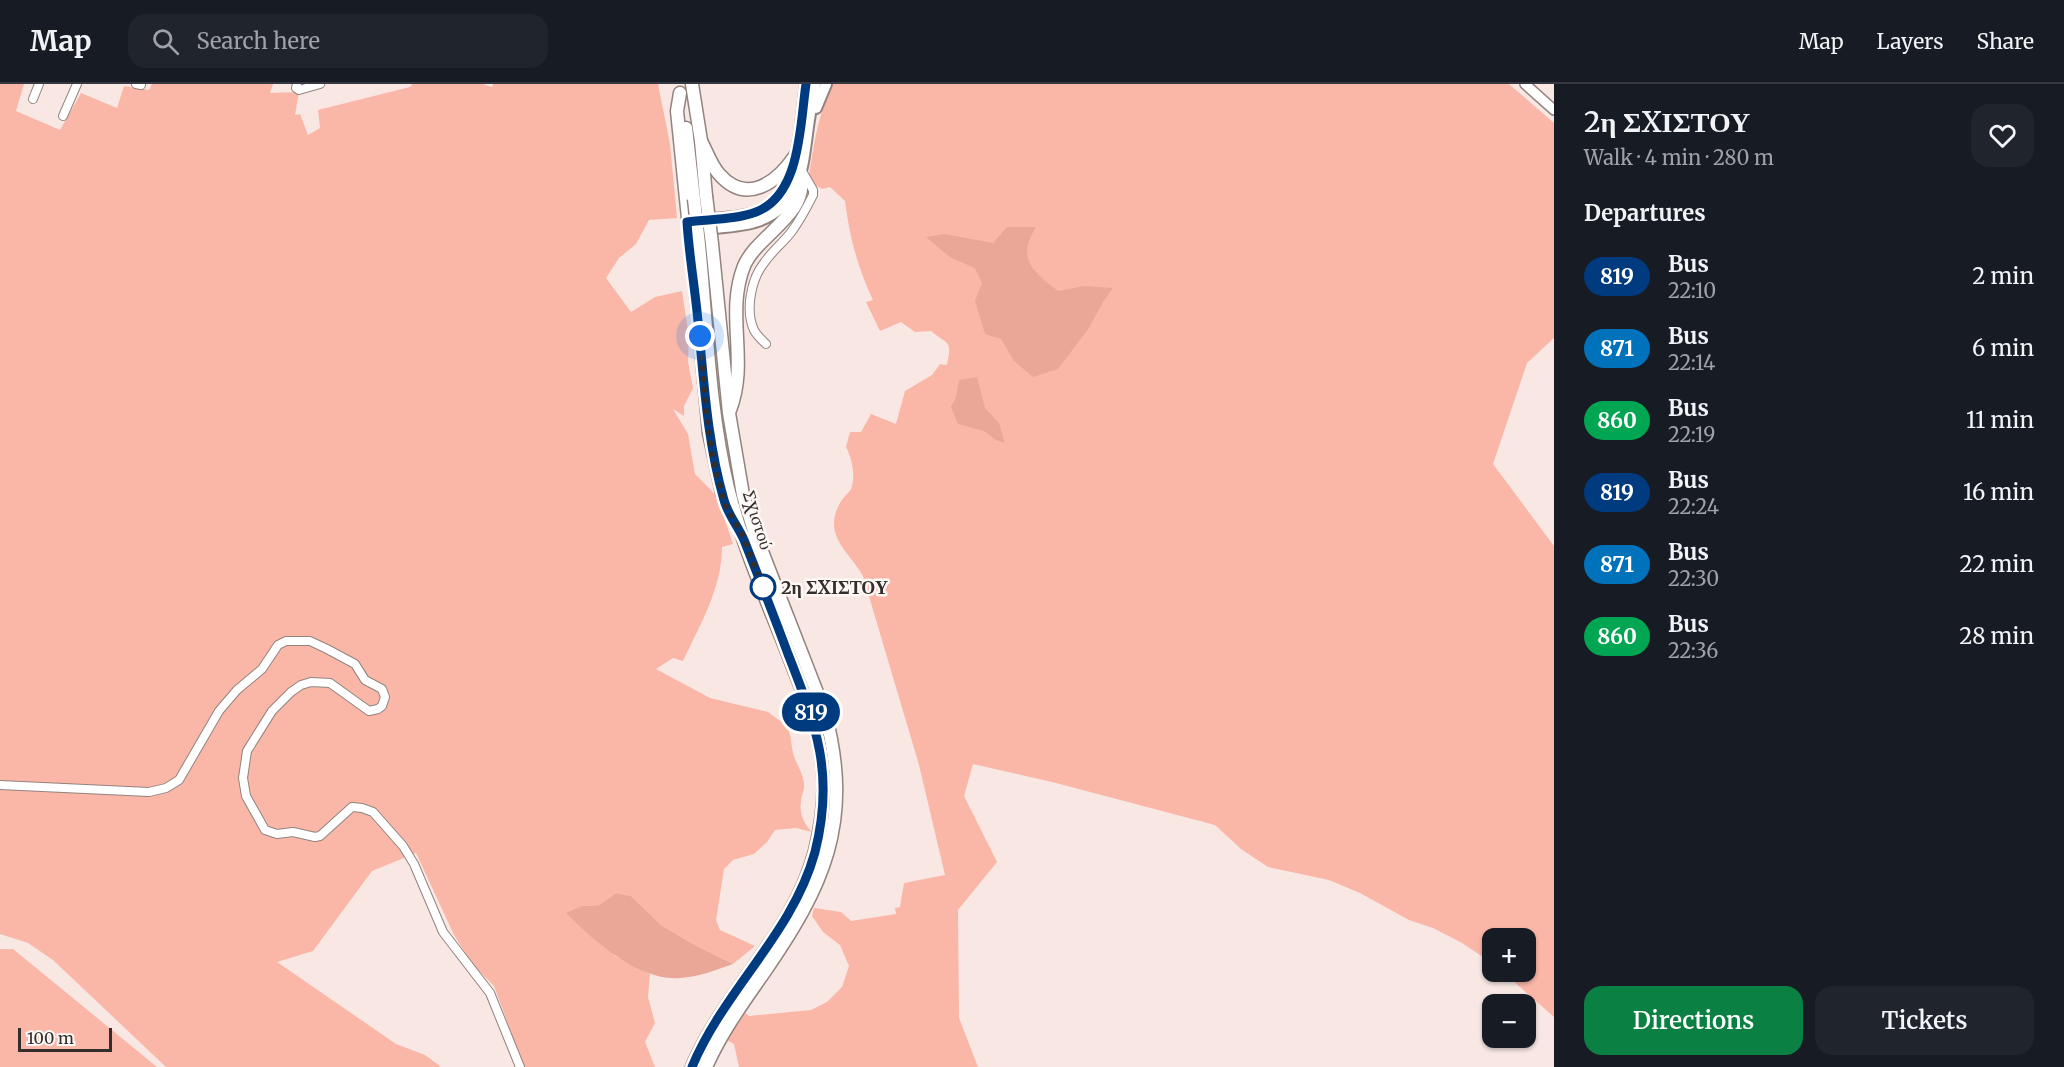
<!DOCTYPE html>
<meta charset="utf-8">
<style>
body{margin:0;font-family:Merriweather,serif;background:#20242c;color:#f1f3f6;height:100vh;display:flex;flex-direction:column;font-size:22px;white-space:nowrap}
*{box-sizing:border-box;margin:0}
p{font-size:20px;color:#9ea1a6}
.icon{flex:none;width:33px;height:33px;fill:none;stroke:currentColor;stroke-width:2;stroke-linecap:round;stroke-linejoin:round}
.map{position:relative;flex:1;overflow:hidden}
.side{display:flex;flex-direction:column;background:#171b24;width:510px}
.side>*{flex:none}
.badge{padding:0 12px;border-radius:20px;font-size:21px;line-height:39px}
.tools{position:absolute;left:1482px;top:844px;display:grid;gap:12px}
.tools a{display:grid;place-items:center;width:54px;height:54px;border-radius:12px;background:#171b24;box-shadow:0 2px 4px #0004;font-size:30px}
.scale{position:absolute;left:18px;bottom:15px;width:94px;box-sizing:border-box;padding-left:6px;border:3px solid #332d2b;border-top:0;font-size:16px;line-height:21px;white-space:nowrap;color:#332d2b;-webkit-text-stroke:4px #fdf7f5;paint-order:stroke}
.you{position:absolute;width:30px;height:30px;margin:-15px;border:4px solid #fff;border-radius:50%;background:#1a73e8;box-shadow:0 0 0 9px #1a73e833}
.map>.badge{position:absolute;translate:-50% -50%;box-shadow:0 0 0 3px #fff}
h2{padding:0 30px;font-size:22px;line-height:54px}
.round{display:grid;place-items:center;flex:none;width:63px;height:63px;border-radius:18px;background:#20242c}
.head{display:flex;align-items:center;justify-content:space-between;height:102px;padding:0 30px}
h1{font-size:28px;font-weight:600;line-height:45px}
.cta{display:flex;gap:12px;margin-top:auto;padding:12px 30px}
.cta a{flex:1;height:69px;border-radius:18px;background:#0b8043;color:#fff;font-size:24px;font-weight:600;line-height:69px;text-align:center}
.cta a+a{background:#20242c;color:#f1f3f6}
ul{padding:0;list-style:none}
li{display:flex;align-items:center;gap:18px;height:72px;padding:0 30px}
li div{flex:1}
li b{display:block;font-size:22px}
li em{font-style:normal}
li .badge{min-width:66px;font-weight:700;text-align:center}
header{display:flex;align-items:center;gap:36px;box-sizing:border-box;height:84px;padding:0 30px;background:#171b24;border-bottom:2px solid #363941}
header strong{font-size:28px}
nav{display:flex;gap:33px;margin-inline-start:auto;font-size:21px}
.search{width:420px;height:54px;background:#20242c;display:flex;align-items:center;gap:15px;box-sizing:border-box;padding:0 21px;border-radius:18px;color:#9ea1a6;font-size:22px}
main{display:flex;flex:1;min-height:0}
.map>svg:first-child{display:block}
.green{fill:#fab7a8}
.forest{fill:#eaa697}
.lines{fill:none;stroke-linecap:round;stroke-linejoin:round}
.minor-casing{stroke:#92837f;stroke-width:10}
.tertiary-casing{stroke:#92837f;stroke-width:12}
.secondary-casing{stroke:#92837f;stroke-width:14}
.primary-casing{stroke:#92837f;stroke-width:15}
.minor{stroke:#fff;stroke-width:8}
.tertiary{stroke:#fff;stroke-width:9}
.secondary{stroke:#fff;stroke-width:10}
.primary{stroke:#fff;stroke-width:12}
.primary-bridge-casing{stroke:#92837f;stroke-width:15;stroke-linecap:butt}
.primary-bridge{stroke:#fff;stroke-width:12}
.line-casing{stroke:#fff;stroke-width:14}
.line{stroke:#003b80;stroke-width:9}
.walk{stroke:#332d2b;stroke-width:6;stroke-dasharray:0 10.8}
.stop-dot{fill:#fff;stroke:#003b80;stroke-width:3}
.labels{text-anchor:middle;dominant-baseline:central;stroke-width:5;stroke-linejoin:round;paint-order:stroke}
.street-label{font-size:18px;fill:#332d2b;stroke:#fdf7f5}
.stop-label{font-size:18px;font-weight:bold;fill:#332d2b;stroke:#fdf7f5;text-anchor:start}
</style>
<header>
<strong>Map</strong>
<div class="search"><svg class="icon" aria-label="search" viewBox="0 0 24 24"><circle cx="10" cy="10" r="6"/><path d="M15 15l6 6"/></svg>Search here</div>
<nav><a>Map</a><a>Layers</a><a>Share</a></nav>
</header>
<main>
<div class="map">
<svg width="1554" height="983" viewBox="0 0 1554 983">
<rect width="100%" height="100%" fill="#f8e7e3"/>
<!-- green -->
<g class="green">
<path d="M 0,0 L 24,0 L 16,27 L 60,46 L 81,9 L 117,24 L 124,2 L 149,6 L 152,0 L 273,0 L 270,9 L 299,8 L 295,31 L 300,30 L 308,51 L 320,44 L 318,26 L 410,3 L 412,0 L 483,0 L 492,3 L 493,0 L 658,0 L 670,60 L 677,134 L 649,136 L 636,160 L 619,174 L 606,194 L 631,228 L 655,213 L 682,207 L 689,253 L 688,278 L 693,304 L 684,322 L 684,332 L 673,325 L 688,350 L 695,390 L 712,407 L 718,416 L 733,460 L 722,463 C 722,504 700,541 683,577 L 673,574 L 656,585 L 710,614 L 768,628 L 780,637 L 783,636 C 794,653 789,655 794,672 C 797,681 803,690 804,699 C 805,706 801,711 801,718 C 799,729 804,740 812,748 L 796,744 L 775,746 L 767,758 L 754,770 L 733,776 L 724,785 L 716,836 L 720,846 L 755,862 L 733,880 L 693,860 L 661,841 L 631,812 L 616,809 L 599,821 L 582,822 L 615,872 L 650,890 L 648,913 L 655,939 L 645,958 L 655,983 L 524,983 L 494,902 L 473,881 L 454,851 L 416,769 L 372,787 L 313,867 L 277,878 L 396,960 L 425,971 L 440,982 L 439,983 L 166,983 L 53,876 L 28,859 L 0,850 Z"/>
<path d="M 833,0 L 1509,0 L 1554,39 L 1554,254 L 1527,279 L 1493,380 L 1554,462 L 1554,933 L 1503,888 L 1526,888 L 1526,855 L 1492,855 L 1492,879 L 1462,859 L 1433,844 L 1409,836 L 1360,809 L 1329,796 L 1268,783 L 1241,765 L 1215,741 L 1056,699 L 973,680 L 964,712 L 997,778 L 958,826 L 959,934 L 978,983 L 739,983 L 734,960 L 725,955 L 744,928 L 749,932 L 811,926 L 827,918 L 842,903 L 849,882 L 840,861 L 823,848 L 812,832 L 814,824 L 841,828 L 851,837 L 896,830 L 895,824 L 900,823 L 904,799 L 945,791 L 919,681 L 863,492 C 854,475 833,459 834,438 C 834,432 838,421 842,416 C 844,412 849,409 851,405 C 856,393 852,374 846,363 L 850,348 L 861,348 L 871,330 L 896,340 L 905,307 L 932,291 L 940,280 L 947,281 C 952,255 949,262 931,247 L 915,248 L 901,238 L 880,247 L 866,218 L 873,216 C 858,185 849,151 845,117 L 830,103 L 822,105 L 808,97 C 814,62 817,32 833,0 Z"/>
<path d="M 0,865 L 13,865 L 157,983 L 0,983 Z"/>
</g>
<!-- forest -->
<g class="forest">
<path d="M 1007,143 L 1036,143 C 1016,176 1033,187 1058,207 L 1084,202 L 1113,204 L 1103,218 L 1089,244 L 1058,285 L 1033,293 L 1014,277 L 1001,255 L 985,250 L 975,217 L 982,199 L 975,184 L 951,174 L 926,153 L 944,150 L 993,159 Z"/>
<path d="M 977,293 L 985,324 L 999,339 L 1005,359 L 996,356 L 984,347 L 958,340 L 951,323 L 956,313 L 959,296 Z"/>
<path d="M 616,809 L 631,812 L 661,841 L 693,860 L 733,880 C 716,886 698,893 680,894 C 639,898 592,855 566,829 L 582,822 L 599,821 Z"/>
</g>
<g class="lines">
<defs>
<g id="minor">
<path d="M 136,0 L 141,1"/>
<path d="M 297,0 L 296,4 L 299,6 L 320,0"/>
<path d="M 33,15 L 39,0"/>
<path d="M 63,32 L 77,0"/>
<path d="M 766,260 C 762,256 757,252 754,246 C 745,227 751,195 764,179 C 772,167 783,159 792,147 C 800,136 807,123 813,111 L 813,106 L 802,87"/>
<path d="M 0,701 L 149,708 L 166,704 L 179,696 L 219,627 L 237,606 L 262,585 L 278,561 L 286,557 L 310,557 L 327,565 L 355,580 L 365,596 L 382,605 L 385,613 L 382,622 L 378,625 L 369,627 L 330,599 L 311,598 L 301,601 L 291,608 L 272,627 L 247,667 L 243,694 L 246,712 L 265,746 L 277,750 L 293,748 L 315,753 L 320,752 L 352,723 L 362,724 L 373,728 L 403,762 L 414,780 L 443,848 L 490,909 L 520,983"/>
</g>
<path id="tertiary" d="M 1525,0 L 1554,26"/>
<g id="secondary">
<path d="M 816,24 L 826,0"/>
<path d="M 702,136 C 720,134 740,134 757,128 C 801,111 800,40 806,0"/>
<path d="M 703,145 C 720,143 741,143 758,137 C 799,122 802,88 807,50 C 809,34 812,17 815,0"/>
</g>
<g id="primary">
<path d="M 692,0 L 701,57 L 706,112"/>
<path d="M 680,9 L 677,27 L 697,222"/>
<path d="M 686,44 L 694,115"/>
<path d="M 701,57 C 707,68 711,81 719,90 C 747,122 777,98 795,72"/>
<path d="M 700,254 L 709,349 L 722,409"/>
<path d="M 730,326 C 749,277 725,230 744,182 C 757,151 810,129 800,93"/>
<path d="M 692,983 C 724,907 794,849 815,767 C 822,739 826,707 822,678 C 818,643 804,611 791,578 C 769,521 743,464 728,404 C 709,325 707,241 699,161"/>
<path d="M 706,983 C 721,949 742,920 763,890 C 824,802 854,738 825,629 L 754,447 L 743,411 L 729,329 L 712,160"/>
</g>
</defs>
<!-- minor casing -->
<use href="#minor" class="minor-casing"/>
<!-- tertiary casing -->
<use href="#tertiary" class="tertiary-casing"/>
<!-- secondary casing -->
<use href="#secondary" class="secondary-casing"/>
<!-- primary casing -->
<use href="#primary" class="primary-casing"/>
<!-- minor -->
<use href="#minor" class="minor"/>
<!-- tertiary -->
<use href="#tertiary" class="tertiary"/>
<!-- secondary -->
<use href="#secondary" class="secondary"/>
<!-- primary -->
<use href="#primary" class="primary"/>
<defs>
<g id="primary-bridge">
<path d="M 706,112 L 712,160"/>
<path d="M 694,115 L 699,161"/>
</g>
</defs>
<!-- primary-bridge casing -->
<use href="#primary-bridge" class="primary-bridge-casing"/>
<!-- primary-bridge -->
<use href="#primary-bridge" class="primary-bridge"/>
</g>
<g class="lines">
<defs>
<path id="line" d="M 692,983 C 724,906 793,849 815,768 C 835,690 816,641 788,570 C 774,532 759,494 744,456 C 738,442 728,431 724,416 C 707,357 704,297 698,237 C 695,204 689,171 687,138 C 709,135 735,136 756,128 C 801,111 800,40 806,0"/>
</defs>
<!-- line casing -->
<use href="#line" class="line-casing"/>
<!-- line -->
<use href="#line" class="line"/>
<!-- walk -->
<path class="walk" d="M 700,252 L 706,326 L 713,376 L 725,420 L 742,450 L 763,503"/>
</g>
<!-- markers -->
<circle class="stop-dot" cx="763" cy="503" r="12"/>
<g class="labels">
<!-- street labels -->
<g class="street-label">
<text transform="translate(758 436) rotate(72)">Σχιστού</text>
</g>
<!-- stop labels -->
<g class="stop-label">
<text x="781" y="503">2η ΣΧΙΣΤΟΥ</text>
</g>
</g>
</svg>
<div class="tools">
<a>+</a>
<a>−</a>
</div>
<div class="scale">100 m</div>
<div class="you" style="left:700px;top:252px"></div>
<b class="badge" style="left:811px;top:628px;background:#003b80;color:#fff">819</b>
</div>
<section class="side">
<div class="head"><div><h1>2η ΣΧΙΣΤΟΥ</h1><p>Walk · 4 min · 280 m</p></div><a class="round"><svg class="icon" aria-label="heart" viewBox="0 0 24 24"><path d="M12 20l-8-8c-3-5 5-10 8-4 3-6 11-1 8 4z"/></svg></a></div>
<h2>Departures</h2>
<ul>
<li><span class="badge" style="background:#003b80;color:#fff">819</span><div><b>Bus</b><p>22:10</p></div><em>2 min</em></li>
<li><span class="badge" style="background:#0072bc;color:#fff">871</span><div><b>Bus</b><p>22:14</p></div><em>6 min</em></li>
<li><span class="badge" style="background:#00a651;color:#fff">860</span><div><b>Bus</b><p>22:19</p></div><em>11 min</em></li>
<li><span class="badge" style="background:#003b80;color:#fff">819</span><div><b>Bus</b><p>22:24</p></div><em>16 min</em></li>
<li><span class="badge" style="background:#0072bc;color:#fff">871</span><div><b>Bus</b><p>22:30</p></div><em>22 min</em></li>
<li><span class="badge" style="background:#00a651;color:#fff">860</span><div><b>Bus</b><p>22:36</p></div><em>28 min</em></li>
</ul>
<div class="cta"><a>Directions</a><a>Tickets</a></div>
</section>
</main>
